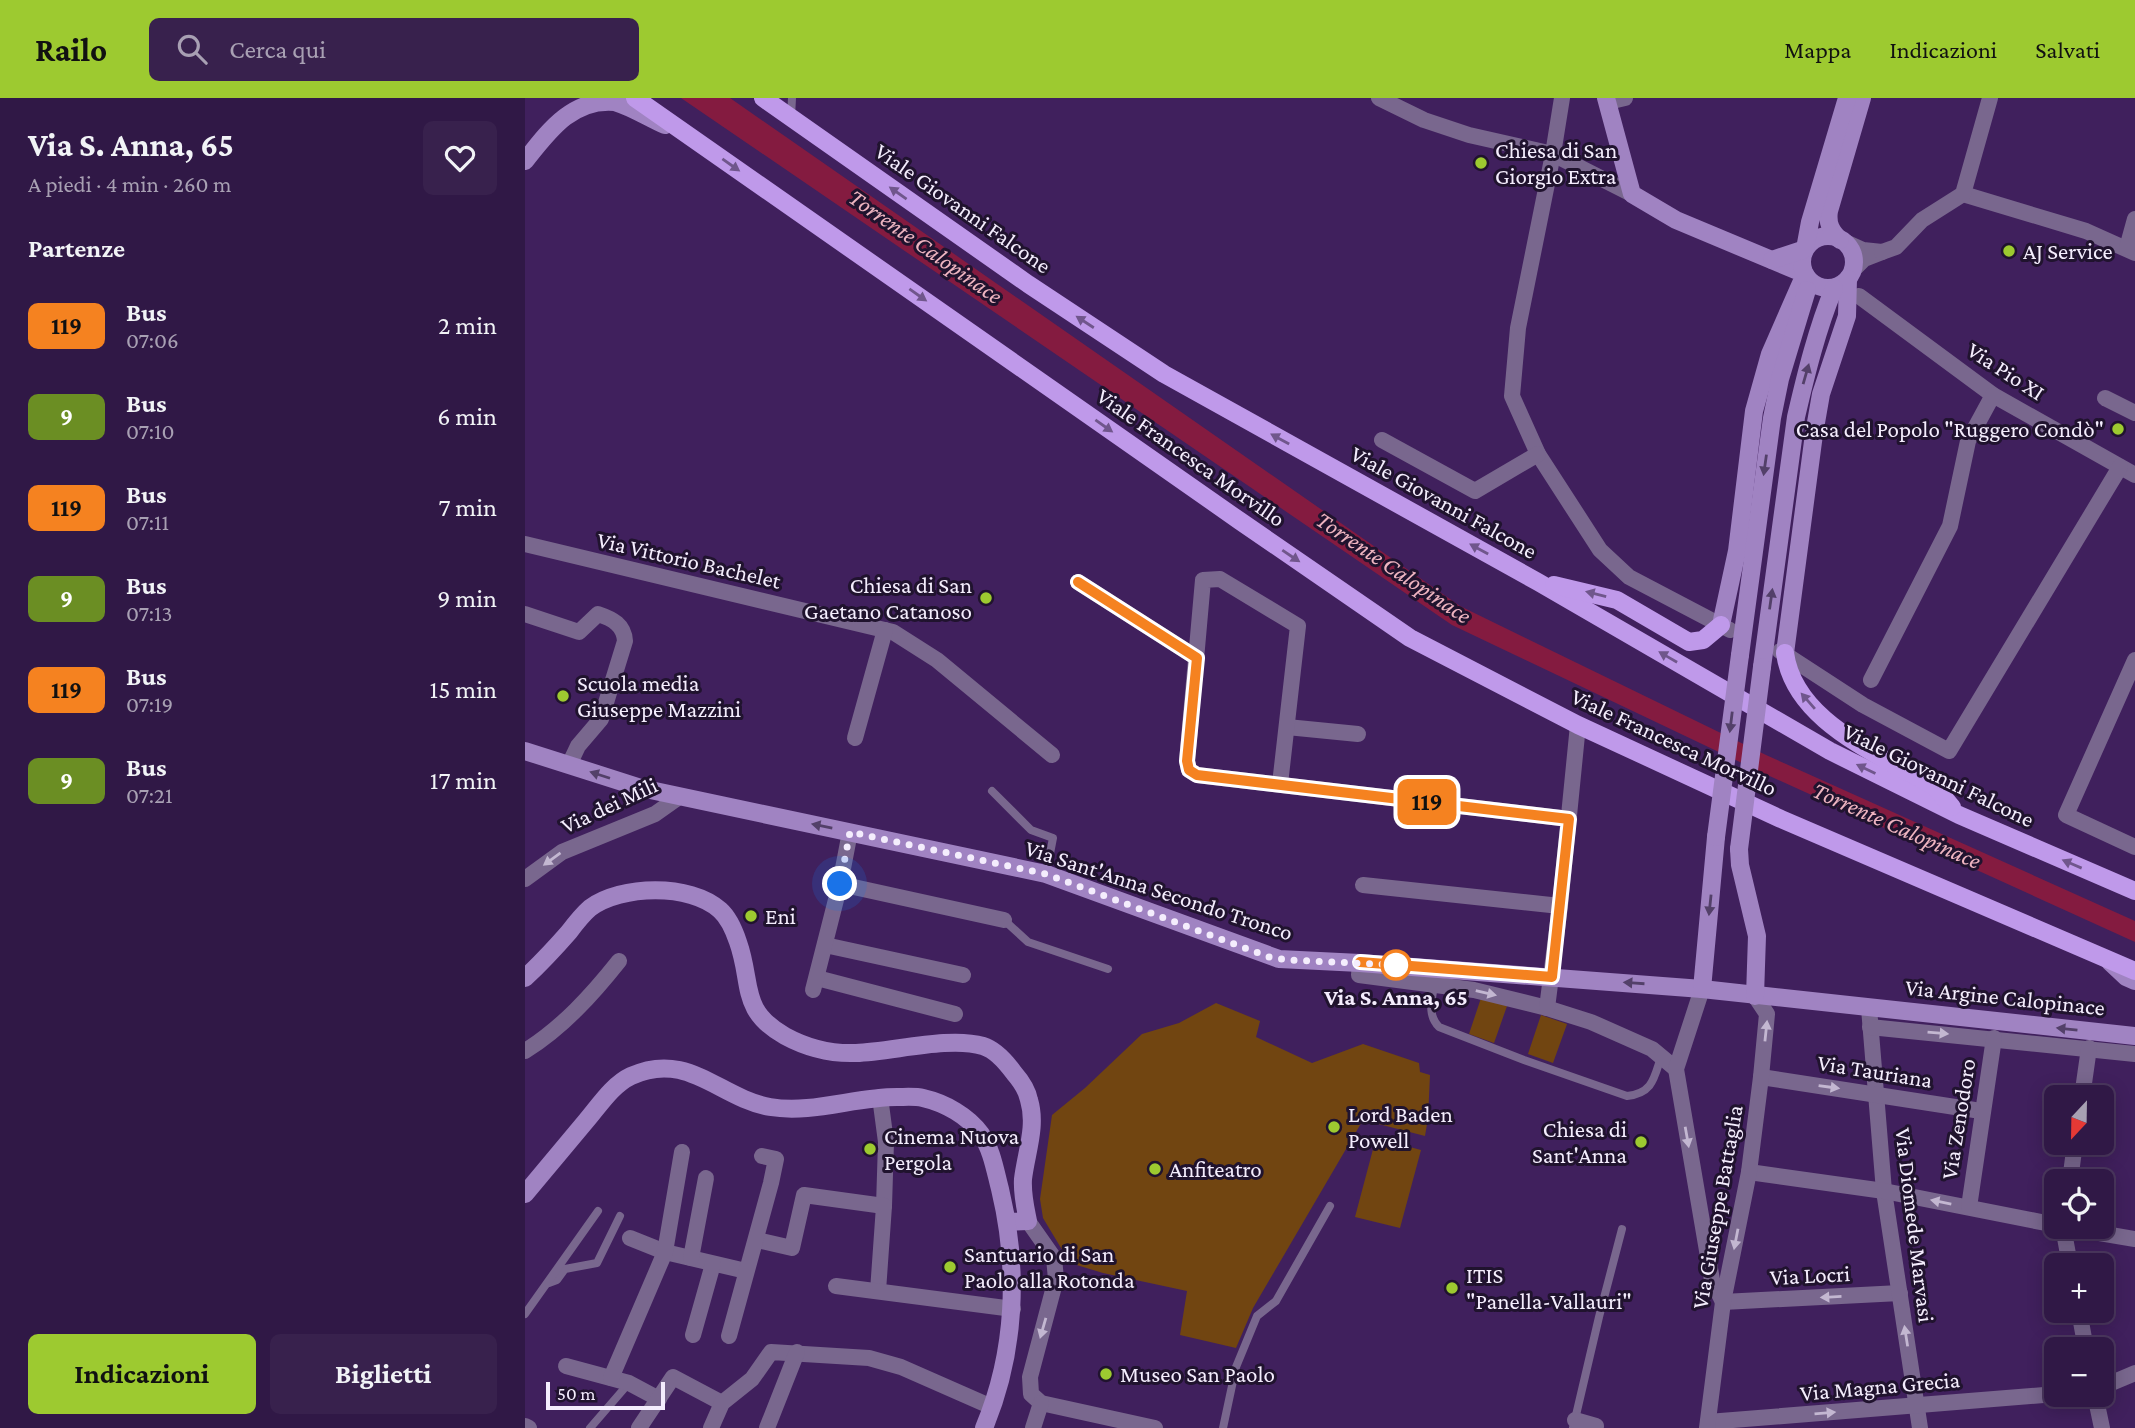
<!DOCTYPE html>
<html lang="it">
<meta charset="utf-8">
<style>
body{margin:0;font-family:"Crimson Pro",serif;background:#38214d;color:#f1f3f6;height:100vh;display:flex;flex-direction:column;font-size:26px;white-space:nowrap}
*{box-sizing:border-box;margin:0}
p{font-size:23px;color:#a8a0b3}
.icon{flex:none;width:38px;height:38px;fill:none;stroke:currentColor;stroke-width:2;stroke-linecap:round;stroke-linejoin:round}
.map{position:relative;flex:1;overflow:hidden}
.sheet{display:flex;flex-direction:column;background:#301846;width:525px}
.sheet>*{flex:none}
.badge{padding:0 14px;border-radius:10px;font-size:24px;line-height:46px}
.needle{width:46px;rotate:202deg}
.tools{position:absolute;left:1519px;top:987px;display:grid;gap:14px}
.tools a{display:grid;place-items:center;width:70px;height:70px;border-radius:10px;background:#301846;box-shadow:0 4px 18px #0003,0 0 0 2px #4b375f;font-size:35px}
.scale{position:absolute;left:21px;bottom:18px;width:119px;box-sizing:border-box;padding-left:7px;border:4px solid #f4edfd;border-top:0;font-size:19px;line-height:24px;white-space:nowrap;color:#f4edfd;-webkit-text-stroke:5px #20132e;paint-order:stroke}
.you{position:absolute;width:35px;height:35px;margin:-18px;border:5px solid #fff;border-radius:50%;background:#1a73e8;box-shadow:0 0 0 10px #1a73e833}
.map>.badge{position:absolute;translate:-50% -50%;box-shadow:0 0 0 4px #fff}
h2{padding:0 28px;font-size:26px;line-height:63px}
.round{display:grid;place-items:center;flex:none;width:74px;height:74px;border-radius:10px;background:#38214d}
.summary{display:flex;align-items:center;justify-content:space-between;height:119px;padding:0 28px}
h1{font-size:33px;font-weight:700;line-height:52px}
.cta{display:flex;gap:14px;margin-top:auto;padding:14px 28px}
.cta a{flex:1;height:80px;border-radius:10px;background:#9dca30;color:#111;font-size:28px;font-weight:700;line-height:80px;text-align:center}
.cta a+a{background:#38214d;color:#f1f3f6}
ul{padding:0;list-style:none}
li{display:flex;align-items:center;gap:21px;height:91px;padding:0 28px}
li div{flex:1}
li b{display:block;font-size:26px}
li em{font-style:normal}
li .badge{min-width:77px;font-weight:700;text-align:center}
header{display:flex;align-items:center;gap:42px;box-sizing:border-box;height:98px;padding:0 35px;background:#9dca30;color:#111}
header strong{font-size:33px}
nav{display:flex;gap:38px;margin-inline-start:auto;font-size:24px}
.search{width:490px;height:63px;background:#38214d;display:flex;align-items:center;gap:18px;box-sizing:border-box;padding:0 24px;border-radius:10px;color:#a8a0b3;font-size:26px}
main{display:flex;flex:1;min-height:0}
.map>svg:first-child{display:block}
.green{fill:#714511}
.water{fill:#841b40}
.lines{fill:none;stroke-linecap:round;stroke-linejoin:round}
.lane{stroke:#79678e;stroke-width:8}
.street{stroke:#79678e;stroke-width:16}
.secondary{stroke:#a083c2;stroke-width:18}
.primary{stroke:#bf99ea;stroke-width:18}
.secondary-bridge{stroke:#a083c2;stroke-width:18}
.oneway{fill:#70568c}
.oneway2{fill:#534069}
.oneway3{fill:#c3b7d1}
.line-casing{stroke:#fff;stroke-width:16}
.line{stroke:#f58220;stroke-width:10}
.walk{stroke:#f4edfd;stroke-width:7;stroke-dasharray:0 12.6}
.poi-dot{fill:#9dca30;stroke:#20132e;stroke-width:2.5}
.stop-dot{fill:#fff;stroke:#f58220;stroke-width:3.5}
.labels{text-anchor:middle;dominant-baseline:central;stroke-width:6;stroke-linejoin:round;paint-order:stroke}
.poi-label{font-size:23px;fill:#f4edfd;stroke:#20132e;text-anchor:start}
.street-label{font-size:23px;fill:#f4edfd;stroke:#20132e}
.stop-label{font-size:23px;font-weight:bold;fill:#f4edfd;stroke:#20132e}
.water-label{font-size:24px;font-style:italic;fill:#eeb4c0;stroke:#20132e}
</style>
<header>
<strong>Railo</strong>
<div class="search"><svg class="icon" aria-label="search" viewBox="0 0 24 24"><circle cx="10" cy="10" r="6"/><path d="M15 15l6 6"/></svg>Cerca qui</div>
<nav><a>Mappa</a><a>Indicazioni</a><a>Salvati</a></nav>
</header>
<main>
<section class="sheet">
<div class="summary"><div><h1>Via S. Anna, 65</h1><p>A piedi · 4 min · 260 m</p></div><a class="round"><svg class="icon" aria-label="heart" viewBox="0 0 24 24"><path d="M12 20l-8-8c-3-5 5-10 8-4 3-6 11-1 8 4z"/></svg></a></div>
<h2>Partenze</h2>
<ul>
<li><span class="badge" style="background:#f58220;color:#111">119</span><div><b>Bus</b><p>07:06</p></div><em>2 min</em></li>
<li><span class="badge" style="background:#6b8e23;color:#fff">9</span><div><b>Bus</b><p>07:10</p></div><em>6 min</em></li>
<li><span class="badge" style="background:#f58220;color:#111">119</span><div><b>Bus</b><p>07:11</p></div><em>7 min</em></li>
<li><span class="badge" style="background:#6b8e23;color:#fff">9</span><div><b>Bus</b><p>07:13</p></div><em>9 min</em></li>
<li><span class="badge" style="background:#f58220;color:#111">119</span><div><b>Bus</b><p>07:19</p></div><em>15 min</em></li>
<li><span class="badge" style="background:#6b8e23;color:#fff">9</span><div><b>Bus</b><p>07:21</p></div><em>17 min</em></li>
</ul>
<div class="cta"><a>Indicazioni</a><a>Biglietti</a></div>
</section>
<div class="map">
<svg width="1610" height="1330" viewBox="0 0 1610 1330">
<rect width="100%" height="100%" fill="#40205d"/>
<!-- green -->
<g class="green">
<path d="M 956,900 L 982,908 L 969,945 L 944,936 Z"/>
<path d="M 691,905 L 735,923 L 731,939 L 787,965 L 838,946 L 894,965 L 895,974 L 905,977 L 903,1020 L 900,1038 L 838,1022 L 728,1210 L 711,1250 L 655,1237 L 662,1193 L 578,1175 L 545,1165 L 518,1120 L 515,1101 L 527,1017 L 560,990 L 617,936 L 654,925 Z"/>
<path d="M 1016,917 L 1042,926 L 1028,965 L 1003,956 Z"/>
<path d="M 851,1040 L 896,1052 L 875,1130 L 830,1119 Z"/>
</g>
<!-- water -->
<path class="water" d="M 156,0 L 205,0 L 935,508 L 1241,657 L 1610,823 L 1610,844 L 1238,675 L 927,527 Z"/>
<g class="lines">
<!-- lane -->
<g class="lane">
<path d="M 266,19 L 267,0"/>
<path d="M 467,693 L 506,732 L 528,740 L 521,776"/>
<path d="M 479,822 L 503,844 L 583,871"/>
<path d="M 909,887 C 907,902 902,917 914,929 L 999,962 L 1102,998 C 1128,995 1129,980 1136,959"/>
<path d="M 24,1185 L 32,1182 L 40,1171 L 72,1165 L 95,1118"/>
<path d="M 0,1216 L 73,1113"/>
<path d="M 65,1330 L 104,1285"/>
<path d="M 698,1330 L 711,1269 L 732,1218 L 751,1203 L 805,1108"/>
<path d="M 1048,1330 L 1074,1219 L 1097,1131"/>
</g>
<!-- street -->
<g class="street">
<path d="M 854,0 L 899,22 L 944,37 L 1028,56 L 1107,96"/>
<path d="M 1037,0 L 1028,56 L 993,230 L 987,298 L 1013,356 L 1075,452 L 1104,479 L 1205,532"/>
<path d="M 1083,4 L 1100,0"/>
<path d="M 1438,96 L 1561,133 L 1610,155"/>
<path d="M 1318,143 L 1338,152 L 1357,154 L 1339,161 L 1327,173"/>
<path d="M 1602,150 L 1610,121"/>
<path d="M 1357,154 L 1371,149 L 1397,122 L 1438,96 L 1465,0"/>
<path d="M 1334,198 L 1468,297 L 1610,377"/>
<path d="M 1580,300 L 1610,315"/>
<path d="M 857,342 L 950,393 L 1013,356"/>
<path d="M 0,446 L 368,534 L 412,562 L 527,657"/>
<path d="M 553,484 L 672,560"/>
<path d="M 0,516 L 54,534 L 73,516 C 88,521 99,527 100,543 L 76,621 L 53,648 L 44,667"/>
<path d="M 1255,553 L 1338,607 L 1424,653 L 1595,369"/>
<path d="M 1610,562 L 1541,717 L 1610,749"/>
<path d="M 1346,582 L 1425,428 L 1443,343 L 1468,297"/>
<path d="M 762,629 L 833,636"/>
<path d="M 330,640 L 360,532"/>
<path d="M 755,686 L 773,528 L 695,481 L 678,482 L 662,663 L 664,672 L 672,677 L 1044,721"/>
<path d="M 0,781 L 37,754 L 130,716 L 154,699"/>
<path d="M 315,786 L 479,822"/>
<path d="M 838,787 L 1035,808"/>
<path d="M 300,847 L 438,877"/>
<path d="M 835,865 L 834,877 L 949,892 L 1022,910 L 1066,924 L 1127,951 L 1151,971"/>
<path d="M 292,880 L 430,916"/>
<path d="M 1177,891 L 1151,971 L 1187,1182 L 1198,1204 L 1375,1195"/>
<path d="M 288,892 L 315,786 L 325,734"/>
<path d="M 1022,910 L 1035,808 L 1053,627"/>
<path d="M 1344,910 L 1359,1093 L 1395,1330"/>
<path d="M 1345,929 L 1610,956"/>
<path d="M 0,953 C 37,930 67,897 94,863"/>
<path d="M 1236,979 L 1456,1013"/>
<path d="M 355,999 L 361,1044 L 359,1108"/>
<path d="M 1557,999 L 1564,950"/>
<path d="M 1224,1074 L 1359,1093 L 1531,1127"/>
<path d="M 1545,1083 L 1550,1045"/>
<path d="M 1444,1109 L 1469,940"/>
<path d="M 503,1123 L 529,1160 L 531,1181 L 505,1279 L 506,1296 L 516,1305 L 630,1330"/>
<path d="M 1538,1129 L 1545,1167"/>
<path d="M 1539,1129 L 1610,1141"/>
<path d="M 105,1140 L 140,1154 L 221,1173"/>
<path d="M 232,1142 L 267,1150 L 279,1097 L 359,1108 L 353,1193"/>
<path d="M 166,1160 L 181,1080"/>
<path d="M 311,1188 L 488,1211"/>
<path d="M 1554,1213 L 1561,1251"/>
<path d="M 168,1237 L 188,1166"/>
<path d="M 204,1238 L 246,1085 L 251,1061 L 237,1058"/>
<path d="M 41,1268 L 104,1285 L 134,1301"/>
<path d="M 86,1280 L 140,1154 L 157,1054"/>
<path d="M 1577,1289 L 1610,1275"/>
<path d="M 1570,1297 L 1577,1330"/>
<path d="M 1050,1322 L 1071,1328"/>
<path d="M 1183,1324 L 1531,1296"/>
<path d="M 0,1328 L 4,1330"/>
<path d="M 114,1330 L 148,1279 L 197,1305"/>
<path d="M 186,1330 L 197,1305 L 227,1281 L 246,1254 L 344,1260 L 376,1269 L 467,1309"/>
<path d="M 242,1330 L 272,1254"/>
<path d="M 508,1330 L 516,1305"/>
<path d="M 1182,1330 L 1198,1204 L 1224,1074 L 1236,979 L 1242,916 L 1230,898"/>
</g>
<!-- secondary -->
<g class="secondary">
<path d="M 1081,0 L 1107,96 L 1151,122 L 1280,176 L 1245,256 L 1229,313 L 1212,453 L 1196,527"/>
<path d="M 0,63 C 23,34 47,0 90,4 C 107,9 124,20 140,27"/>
<circle cx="1303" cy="164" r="26"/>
<path d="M 1315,142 C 1306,133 1302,126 1304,113 L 1337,0"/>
<path d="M 1247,162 L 1280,151 L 1285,124 L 1322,0"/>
<path d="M 1260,555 L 1289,336 L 1296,296 L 1322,218 L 1323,181"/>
<path d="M 1215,557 L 1247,320 L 1255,281 L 1282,192"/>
<path d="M 1237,569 L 1271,319 C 1281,276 1292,231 1309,190"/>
<path d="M 0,653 L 116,690 L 521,776 L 754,861 L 835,865 L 1177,891 L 1610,938"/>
<path d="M 1214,751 L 1215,767 L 1232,838 L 1230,898"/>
<path d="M 1585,864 L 1601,879 L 1610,883"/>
<path d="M 0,880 C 16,865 30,850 44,834 C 50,826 57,817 65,810 C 96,787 165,785 195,812 C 204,820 209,832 213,844 C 228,886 214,912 260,938 C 282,950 306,956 331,955 C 367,954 424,938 458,948 C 471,952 481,964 489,975 C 496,983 502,992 504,1002 C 512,1028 501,1055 498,1081 C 497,1096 500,1108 503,1123 L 483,1124"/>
<path d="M 1177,891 L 1191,739"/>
<path d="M 0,1096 C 20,1072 41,1047 61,1023 C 74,1008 87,987 106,978 C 163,952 194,1000 245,1009 C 287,1016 330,999 372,999 C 380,999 390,998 398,1000 C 420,1005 443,1018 456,1036 C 467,1052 470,1072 475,1091 C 494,1170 491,1254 459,1330"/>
</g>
<!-- primary -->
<g class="primary">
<path d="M 110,0 L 715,423 L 885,540 L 1053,627 L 1256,721 L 1610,873"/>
<path d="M 238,0 L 503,186 L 639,276 L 1013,484 L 1305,653 L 1434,717 L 1610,793"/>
<path d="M 1029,487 L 1092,502 L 1164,544 L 1178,542 L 1196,527"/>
<path d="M 1260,555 C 1268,613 1329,644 1375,670 C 1386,676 1399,681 1409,689 C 1415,694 1421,702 1427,709"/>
</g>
<!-- secondary-bridge -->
<g class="secondary-bridge">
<path d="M 1191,739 L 1215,557"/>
<path d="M 1214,751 L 1237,569"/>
</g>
</g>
<!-- one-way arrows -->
<defs><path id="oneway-solid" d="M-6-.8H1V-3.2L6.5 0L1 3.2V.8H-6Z" transform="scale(1.75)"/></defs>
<g class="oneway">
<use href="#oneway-solid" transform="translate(206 67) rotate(35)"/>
<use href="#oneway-solid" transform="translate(373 95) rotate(-145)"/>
<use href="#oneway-solid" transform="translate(393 197) rotate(35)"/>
<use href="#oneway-solid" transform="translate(560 224) rotate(-147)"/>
<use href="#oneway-solid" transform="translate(579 328) rotate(35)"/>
<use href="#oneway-solid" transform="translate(755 341) rotate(-151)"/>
<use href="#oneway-solid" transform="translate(954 451) rotate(-151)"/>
<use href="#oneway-solid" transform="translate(766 458) rotate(34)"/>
<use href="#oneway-solid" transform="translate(1071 496) rotate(-166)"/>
<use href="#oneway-solid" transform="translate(1143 559) rotate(-150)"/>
<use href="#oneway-solid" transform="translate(1283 603) rotate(-131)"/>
<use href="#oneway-solid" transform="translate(1341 671) rotate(-154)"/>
<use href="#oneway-solid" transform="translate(1547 766) rotate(-157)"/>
</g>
<g class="oneway2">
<use href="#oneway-solid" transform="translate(1281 276) rotate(-74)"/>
<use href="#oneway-solid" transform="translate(1240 367) rotate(98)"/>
<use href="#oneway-solid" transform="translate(1246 501) rotate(-82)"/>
<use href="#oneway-solid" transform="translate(1206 624) rotate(97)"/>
<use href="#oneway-solid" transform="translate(75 677) rotate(-162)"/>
<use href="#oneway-solid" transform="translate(297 728) rotate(-169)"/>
<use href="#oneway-solid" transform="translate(1185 807) rotate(96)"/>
<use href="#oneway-solid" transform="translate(1109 885) rotate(-176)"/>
<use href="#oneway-solid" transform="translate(1542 931) rotate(-174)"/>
</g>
<g class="oneway3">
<use href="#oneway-solid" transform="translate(27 761) rotate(144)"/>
<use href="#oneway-solid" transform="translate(961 895) rotate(13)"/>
<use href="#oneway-solid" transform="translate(1241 933) rotate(-84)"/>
<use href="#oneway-solid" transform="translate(1413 935) rotate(5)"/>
<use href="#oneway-solid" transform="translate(1304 989) rotate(8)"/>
<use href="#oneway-solid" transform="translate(1162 1039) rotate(80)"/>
<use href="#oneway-solid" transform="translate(1416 1104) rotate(-169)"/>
<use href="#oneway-solid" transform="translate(1211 1141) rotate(101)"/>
<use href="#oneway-solid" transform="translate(1306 1199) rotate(177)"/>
<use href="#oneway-solid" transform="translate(518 1230) rotate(106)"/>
<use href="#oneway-solid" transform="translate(1381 1238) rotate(-99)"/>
<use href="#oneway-solid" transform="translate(1300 1315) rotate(-5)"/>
</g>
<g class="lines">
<defs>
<path id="line" d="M 553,484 L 672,560 L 662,663 L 664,672 L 672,677 L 1044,721 L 1027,879 L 835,864"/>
</defs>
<!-- line casing -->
<use href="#line" class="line-casing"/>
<!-- line -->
<use href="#line" class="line"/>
<!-- walk -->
<path class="walk" d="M 315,786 L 325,734 L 521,776 L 744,859 L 764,862 L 871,867"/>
</g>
<!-- markers -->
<g class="poi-dot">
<circle cx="956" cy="65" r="7"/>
<circle cx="1484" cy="153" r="7"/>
<circle cx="1593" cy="331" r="7"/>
<circle cx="461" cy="500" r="7"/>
<circle cx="38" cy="598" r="7"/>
<circle cx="226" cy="818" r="7"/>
<circle cx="809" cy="1029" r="7"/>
<circle cx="1116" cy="1044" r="7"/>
<circle cx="345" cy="1051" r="7"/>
<circle cx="630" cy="1071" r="7"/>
<circle cx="425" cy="1169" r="7"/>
<circle cx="927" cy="1190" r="7"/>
<circle cx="581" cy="1276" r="7"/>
</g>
<circle class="stop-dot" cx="871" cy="867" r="14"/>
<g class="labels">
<!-- poi labels -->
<g class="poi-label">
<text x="970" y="52">Chiesa di San<tspan x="970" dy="26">Giorgio Extra</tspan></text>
<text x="1498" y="153">AJ Service</text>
<text x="1579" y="331" text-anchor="end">Casa del Popolo "Ruggero Condò"</text>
<text x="447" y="487" text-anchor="end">Chiesa di San<tspan x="447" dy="26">Gaetano Catanoso</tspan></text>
<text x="52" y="585">Scuola media<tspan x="52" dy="26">Giuseppe Mazzini</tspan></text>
<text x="240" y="818">Eni</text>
<text x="823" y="1016">Lord Baden<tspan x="823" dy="26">Powell</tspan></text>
<text x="1102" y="1031" text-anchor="end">Chiesa di<tspan x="1102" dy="26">Sant'Anna</tspan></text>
<text x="359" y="1038">Cinema Nuova<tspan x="359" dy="26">Pergola</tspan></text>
<text x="644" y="1071">Anfiteatro</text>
<text x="439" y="1156">Santuario di San<tspan x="439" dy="26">Paolo alla Rotonda</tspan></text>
<text x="941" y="1177">ITIS<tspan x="941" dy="26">"Panella-Vallauri"</tspan></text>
<text x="595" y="1276">Museo San Paolo</text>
</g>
<!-- street labels -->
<g class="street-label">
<text transform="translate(438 110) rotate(35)">Viale Giovanni Falcone</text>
<text transform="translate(1481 273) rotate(33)">Via Pio XI</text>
<text transform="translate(666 359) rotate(35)">Viale Francesca Morvillo</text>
<text transform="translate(919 404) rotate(29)">Viale Giovanni Falcone</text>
<text transform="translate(164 462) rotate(13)">Via Vittorio Bachelet</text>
<text transform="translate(1149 644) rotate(25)">Viale Francesca Morvillo</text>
<text transform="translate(1414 677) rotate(26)">Viale Giovanni Falcone</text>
<text transform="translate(84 707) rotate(-25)">Via dei Mili</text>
<text transform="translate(634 792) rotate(18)">Via Sant'Anna Secondo Tronco</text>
<text transform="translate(1480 899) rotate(6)">Via Argine Calopinace</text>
<text transform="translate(1350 973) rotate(9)">Via Tauriana</text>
<text transform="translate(1433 1021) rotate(-81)">Via Zenodoro</text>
<text transform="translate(1192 1109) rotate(-80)">Via Giuseppe Battaglia</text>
<text transform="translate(1390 1127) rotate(83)">Via Diomede Marvasi</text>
<text transform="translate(1285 1177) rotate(-3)">Via Locri</text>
<text transform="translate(1355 1288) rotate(-5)">Via Magna Grecia</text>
</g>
<!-- stop labels -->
<g class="stop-label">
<text x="871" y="899">Via S. Anna, 65</text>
</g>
<!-- water labels -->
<g class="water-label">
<text transform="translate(401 148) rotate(35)">Torrente Calopinace</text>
<text transform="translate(869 469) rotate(34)">Torrente Calopinace</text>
<text transform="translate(1372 727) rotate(24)">Torrente Calopinace</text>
</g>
</g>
</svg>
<div class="tools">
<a><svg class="needle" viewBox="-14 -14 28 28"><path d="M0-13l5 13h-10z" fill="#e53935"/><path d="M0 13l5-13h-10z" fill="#a8a0b3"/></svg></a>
<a><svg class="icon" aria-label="locate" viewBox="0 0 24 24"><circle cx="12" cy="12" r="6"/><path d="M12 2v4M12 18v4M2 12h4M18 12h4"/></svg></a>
<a>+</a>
<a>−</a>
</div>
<div class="scale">50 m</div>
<div class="you" style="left:315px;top:786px"></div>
<b class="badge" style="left:902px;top:704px;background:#f58220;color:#111">119</b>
</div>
</main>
